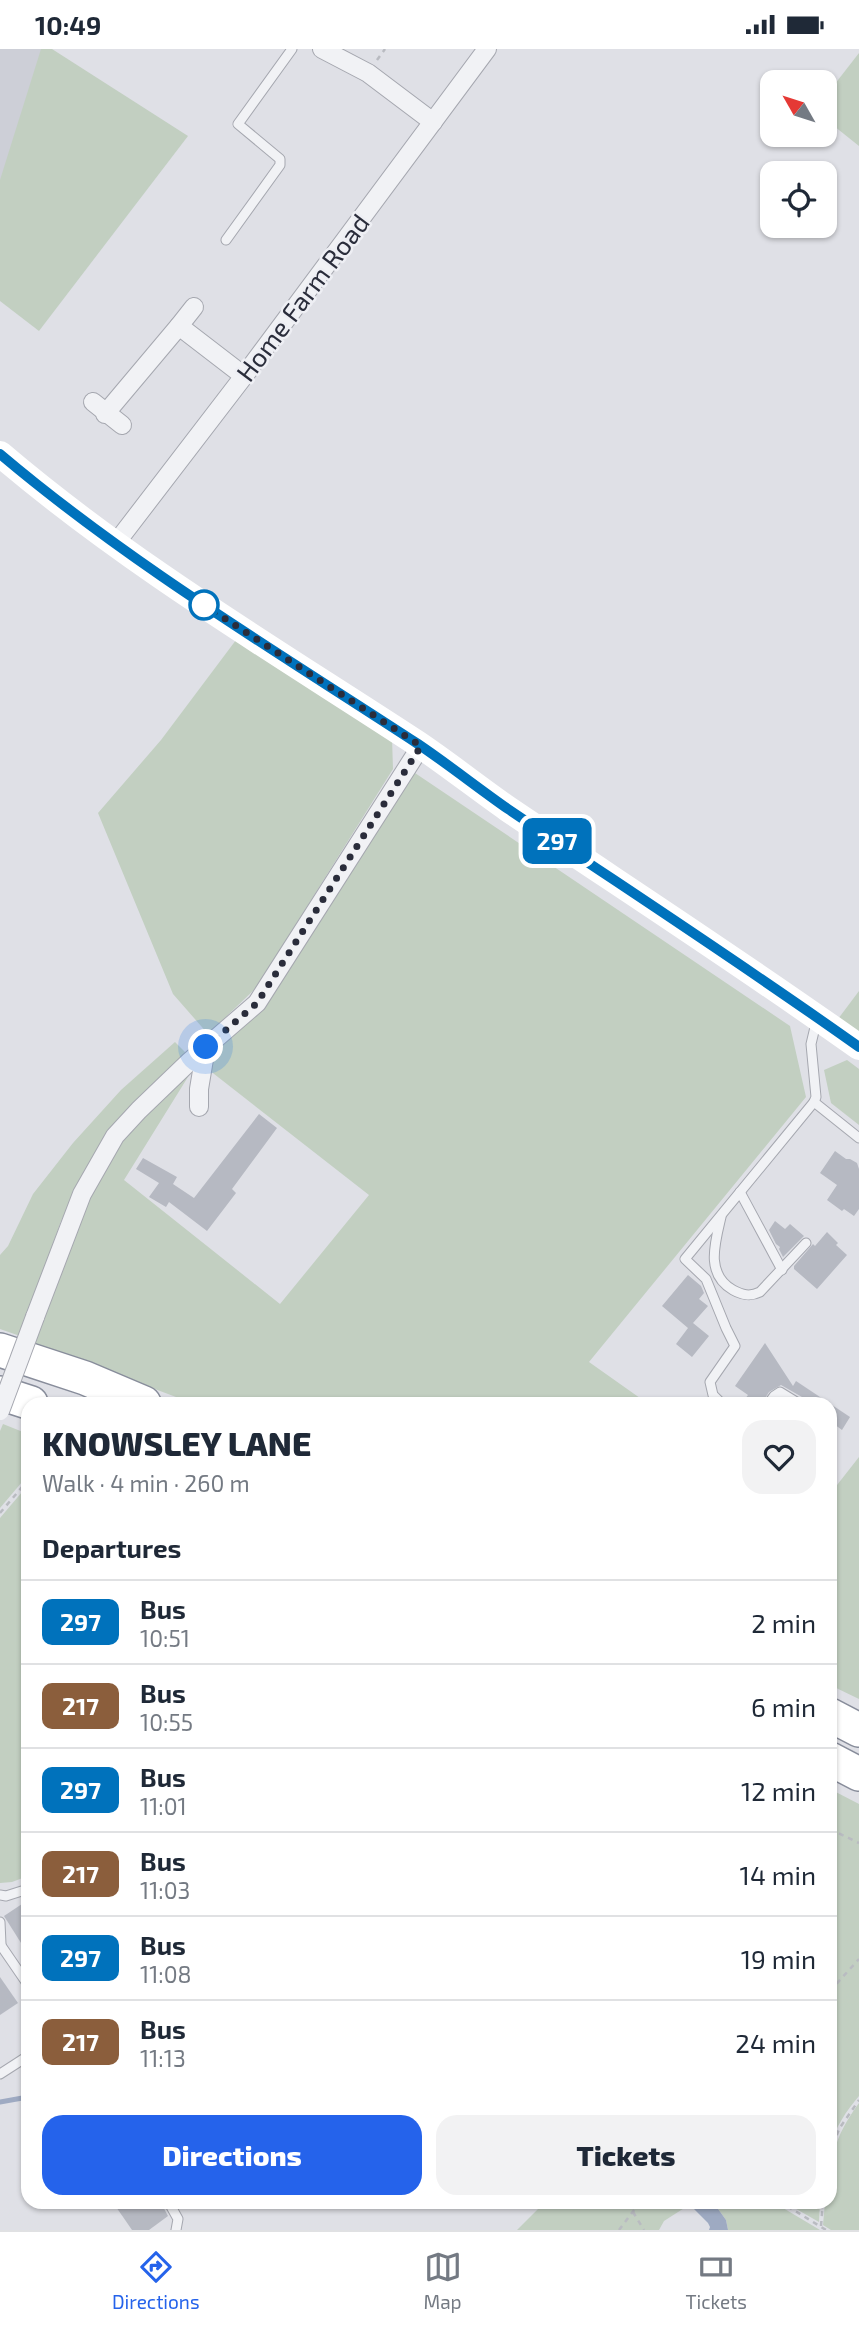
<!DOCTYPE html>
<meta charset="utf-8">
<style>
body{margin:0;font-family:"Exo 2",sans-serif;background:#f2f2f3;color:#1f2937;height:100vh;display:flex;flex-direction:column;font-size:26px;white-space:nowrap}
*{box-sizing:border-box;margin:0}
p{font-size:23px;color:#747a83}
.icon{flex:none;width:38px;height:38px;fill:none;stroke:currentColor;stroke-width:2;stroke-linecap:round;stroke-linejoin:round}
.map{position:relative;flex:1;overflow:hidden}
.panel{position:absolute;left:21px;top:1348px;width:816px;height:812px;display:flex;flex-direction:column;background:#fff;border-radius:21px;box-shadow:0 2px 5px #0004}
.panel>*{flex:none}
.badge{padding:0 14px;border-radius:10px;font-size:24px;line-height:46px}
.needle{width:46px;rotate:309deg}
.tools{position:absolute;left:760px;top:21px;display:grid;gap:14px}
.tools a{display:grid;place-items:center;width:77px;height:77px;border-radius:14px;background:#fff;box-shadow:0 2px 5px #0004;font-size:35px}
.you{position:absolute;width:35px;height:35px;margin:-18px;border:5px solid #fff;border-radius:50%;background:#1a73e8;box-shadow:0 0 0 10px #1a73e833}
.map>.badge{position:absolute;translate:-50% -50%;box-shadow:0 0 0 4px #fff}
h2{padding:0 21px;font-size:26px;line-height:63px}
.round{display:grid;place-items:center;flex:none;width:74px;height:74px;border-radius:21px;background:#f2f2f3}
.overview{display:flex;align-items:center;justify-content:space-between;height:119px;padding:0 21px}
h1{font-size:33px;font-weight:800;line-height:52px}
.primary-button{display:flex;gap:14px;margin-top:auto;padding:14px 21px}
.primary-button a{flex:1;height:80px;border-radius:21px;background:#2563eb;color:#fff;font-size:28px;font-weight:800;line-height:80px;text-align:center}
.primary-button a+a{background:#f2f2f3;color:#1f2937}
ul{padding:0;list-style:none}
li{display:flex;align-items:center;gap:21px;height:84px;padding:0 21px;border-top:2px solid #e0e1e3}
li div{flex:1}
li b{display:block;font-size:26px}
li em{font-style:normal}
li .badge{min-width:77px;font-weight:700;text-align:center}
.status{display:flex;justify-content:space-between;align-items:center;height:49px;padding:0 35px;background:#fff;direction:ltr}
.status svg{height:19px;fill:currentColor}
.tabs{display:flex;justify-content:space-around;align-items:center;height:98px;border-top:2px solid #e0e1e3;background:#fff;font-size:19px;color:#747a83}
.tabs a{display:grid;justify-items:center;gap:4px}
.tabs .selected{color:#2563eb}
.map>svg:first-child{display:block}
.built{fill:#cdcfd7}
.green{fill:#c2cfc1}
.water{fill:#9eaac2}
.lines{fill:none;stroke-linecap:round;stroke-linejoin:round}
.stream{stroke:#9eaac2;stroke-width:5}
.building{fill:#b6b9c2}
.lane-casing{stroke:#a5a7af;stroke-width:11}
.street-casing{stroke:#a5a7af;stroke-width:20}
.highway-casing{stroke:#888d9b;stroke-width:36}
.path{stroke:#b9bbc1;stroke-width:2.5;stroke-dasharray:5 5;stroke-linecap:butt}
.lane{stroke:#f1f2f5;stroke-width:9}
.street{stroke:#f1f2f5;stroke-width:18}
.secondary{stroke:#fff;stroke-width:26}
.highway{stroke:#fff;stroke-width:33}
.street-bridge-casing{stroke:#a5a7af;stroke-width:20;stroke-linecap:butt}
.street-bridge{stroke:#f1f2f5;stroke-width:18}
.line-casing{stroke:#fff;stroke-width:16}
.line{stroke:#0072bc;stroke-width:10}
.walk{stroke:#2a2d3b;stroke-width:7;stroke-dasharray:0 12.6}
.stop-dot{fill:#fff;stroke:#0072bc;stroke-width:3.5}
.labels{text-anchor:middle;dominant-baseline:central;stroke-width:5;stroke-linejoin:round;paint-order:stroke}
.street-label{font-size:26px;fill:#2a2d3b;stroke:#eeeff4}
</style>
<div class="status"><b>10:49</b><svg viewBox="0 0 49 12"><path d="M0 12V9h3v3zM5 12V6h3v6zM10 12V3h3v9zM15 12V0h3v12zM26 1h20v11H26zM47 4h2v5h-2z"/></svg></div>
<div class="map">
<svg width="859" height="2181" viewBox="0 0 859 2181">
<rect width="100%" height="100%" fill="#dfe0e6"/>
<!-- built -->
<path class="built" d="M 0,0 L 45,0 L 0,141 Z"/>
<!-- green -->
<g class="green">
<path d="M 41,0 L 52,0 L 188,87 L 39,282 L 0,252 L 0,131 Z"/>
<path d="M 859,4 L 859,97 L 824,69 L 824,49 Z"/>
<path d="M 236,591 L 392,689 L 393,720 L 256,939 L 208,985 L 173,945 L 98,764 L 161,691 Z"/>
<path d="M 412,722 L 790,977 L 806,1048 L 589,1313 L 647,1354 L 192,1354 L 35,1295 L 89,1146 L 127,1082 L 196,1015 L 124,1131 L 280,1255 L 369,1146 L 209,1021 L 222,996 L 264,959 Z"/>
<path d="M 859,942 L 859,985 L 838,970 Z"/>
<path d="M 175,993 L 185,1003 L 184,1009 L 77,1140 L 61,1172 L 20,1287 L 0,1280 L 0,1206 L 8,1197 L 33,1145 L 73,1094 L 121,1041 Z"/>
<path d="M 847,1011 L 859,1020 L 859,1076 L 831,1054 L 824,1021 Z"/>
<path d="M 3,1375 L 28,1385 L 28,1426 L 0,1459 L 0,1382 Z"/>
<path d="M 859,1408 L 859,1650 L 830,1636 L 830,1445 Z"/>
<path d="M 28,1436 L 28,1827 L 12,1833 L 0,1834 L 0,1469 Z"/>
<path d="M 830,1740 L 859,1755 L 859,2047 C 846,2062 836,2078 830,2096 Z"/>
<path d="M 859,2054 L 859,2181 L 831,2181 L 823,2176 L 825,2153 L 830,2152 C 830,2109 833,2090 859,2054 Z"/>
<path d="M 687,2152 L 689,2156 L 664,2172 L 659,2181 L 517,2181 L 545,2153 Z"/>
<path d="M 713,2153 L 773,2153 L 820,2181 L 728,2181 L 726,2171 Z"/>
<path d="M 784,2153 L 820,2153 L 819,2173 Z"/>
</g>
<!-- water -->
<path class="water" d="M 687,2153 L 700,2154 L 713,2153 L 726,2171 L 728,2181 L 709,2181 L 710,2178 L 708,2174 Z"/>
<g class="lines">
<!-- stream -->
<path class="stream" d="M 0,2053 L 28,2048"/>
</g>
<!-- building -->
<g class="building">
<path d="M 259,1065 L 277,1079 L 232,1140 L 236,1144 L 207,1182 L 169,1153 L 166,1158 L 149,1148 L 159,1134 L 136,1120 L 143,1109 L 177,1128 L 173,1135 L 194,1149 Z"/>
<path d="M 835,1102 L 846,1110 L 850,1110 L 857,1114 L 859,1120 L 859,1160 L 854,1167 L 844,1160 L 842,1162 L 827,1151 L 837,1136 L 820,1124 Z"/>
<path d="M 775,1172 L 785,1180 L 790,1175 L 804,1187 L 783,1208 L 779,1200 L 780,1198 L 776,1195 L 769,1181 Z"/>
<path d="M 827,1183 L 838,1194 L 836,1196 L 847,1206 L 817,1240 L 794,1220 L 794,1217 L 813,1195 L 815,1197 Z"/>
<path d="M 688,1226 L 701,1237 L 704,1244 L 699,1250 L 708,1257 L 693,1274 L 709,1287 L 692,1308 L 676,1295 L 688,1279 L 662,1257 Z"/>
<path d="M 765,1294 L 793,1337 L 796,1332 L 850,1368 L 842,1381 L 830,1372 L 830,1354 L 805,1354 L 802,1348 L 781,1336 L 769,1343 L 762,1354 L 742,1354 L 748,1346 L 735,1337 Z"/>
<path d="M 28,1851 L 28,1905 L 4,1867 Z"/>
<path d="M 0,1928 L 18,1954 L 0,1966 Z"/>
<path d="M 112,2152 L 160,2152 L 168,2167 L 149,2181 L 132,2181 Z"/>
</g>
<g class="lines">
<defs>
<g id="lane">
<path d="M 226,191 L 280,116 L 280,110 L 238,75 L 292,0"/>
<path d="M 814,1053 L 859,1089"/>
<path d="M 740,1143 L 782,1221"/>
<path d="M 721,1168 C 715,1194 705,1225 733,1241 C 742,1246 750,1248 760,1243 L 806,1194"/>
<path d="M 721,1354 L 713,1346 L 710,1333 L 735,1297 L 726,1279 L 706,1230 L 685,1210 L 814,1053 L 816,1048 L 811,995 L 816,974"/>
<path d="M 769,1354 L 774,1347 L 780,1343 L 798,1354"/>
<path d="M 0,1846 L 6,1847 L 28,1840"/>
<path d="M 0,1873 L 1,1895"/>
<path d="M 0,1895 L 26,1933 L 28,1943"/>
<path d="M 0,2025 L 28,2007"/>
<path d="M 168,2152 L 178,2170 L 176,2181"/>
</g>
<g id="street">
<path d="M 322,0 L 368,24 L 433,73"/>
<path d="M 179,277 L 194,258"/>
<path d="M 93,353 L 122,376"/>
<path d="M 105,365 L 179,277 L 244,327"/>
<path d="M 116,494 L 244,327 L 487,0"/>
<path d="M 199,1058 L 199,1040 L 206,998"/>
<path d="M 35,1268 L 82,1145 L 115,1087 L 139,1061 L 190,1012 L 257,954 L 421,697"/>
</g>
<g id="highway">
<path d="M 0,1301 L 85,1329 L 144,1354"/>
<path d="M 0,1344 L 31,1354"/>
<path d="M 830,1666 L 859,1681"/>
<path d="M 830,1710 L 859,1725"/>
</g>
</defs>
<!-- lane casing -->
<use href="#lane" class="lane-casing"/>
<!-- street casing -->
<use href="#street" class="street-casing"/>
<!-- highway casing -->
<use href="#highway" class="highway-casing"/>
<!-- path -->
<g class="path">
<path d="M 377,11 L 385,0"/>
<path d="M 0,1464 L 28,1431"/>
<path d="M 830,1780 L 859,1794"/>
<path d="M 830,1942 L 859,1910"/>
<path d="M 830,2105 L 839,2080 L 859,2051"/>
<path d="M 779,2152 L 826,2181"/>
<path d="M 633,2163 L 644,2181"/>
<path d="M 821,2177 L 823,2152"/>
<path d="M 619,2181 L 641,2152"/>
</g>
<!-- lane -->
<use href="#lane" class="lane"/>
<!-- street -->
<use href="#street" class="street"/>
<!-- secondary -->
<path class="secondary" d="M 0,405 C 129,515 276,602 418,695 C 449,716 478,739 508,760 C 625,839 744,916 859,998"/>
<!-- highway -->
<use href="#highway" class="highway"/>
<defs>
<path id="street-bridge" d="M 0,1362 L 35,1268"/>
</defs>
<!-- street-bridge casing -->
<use href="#street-bridge" class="street-bridge-casing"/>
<!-- street-bridge -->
<use href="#street-bridge" class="street-bridge"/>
</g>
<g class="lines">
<defs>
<path id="line" d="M 0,405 C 130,515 276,602 418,695 C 449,716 478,739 508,760 C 625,839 744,916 859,998"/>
</defs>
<!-- line casing -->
<use href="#line" class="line-casing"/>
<!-- line -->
<use href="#line" class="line"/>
<!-- walk -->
<path class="walk" d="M 204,556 L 421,697 L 257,954 L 206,998"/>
</g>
<!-- markers -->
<circle class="stop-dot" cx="204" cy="556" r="14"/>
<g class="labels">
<!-- street labels -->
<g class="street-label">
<text transform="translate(302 248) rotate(-53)">Home Farm Road</text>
</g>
</g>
</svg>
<div class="tools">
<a><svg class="needle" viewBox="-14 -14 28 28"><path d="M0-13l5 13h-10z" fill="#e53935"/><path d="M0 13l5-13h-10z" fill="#747a83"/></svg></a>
<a><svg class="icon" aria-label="locate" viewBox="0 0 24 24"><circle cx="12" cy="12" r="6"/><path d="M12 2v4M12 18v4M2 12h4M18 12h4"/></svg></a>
</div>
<div class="you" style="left:206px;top:998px"></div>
<b class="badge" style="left:557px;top:792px;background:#0072bc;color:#fff">297</b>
<section class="panel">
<div class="overview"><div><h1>KNOWSLEY LANE</h1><p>Walk · 4 min · 260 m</p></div><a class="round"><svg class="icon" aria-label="heart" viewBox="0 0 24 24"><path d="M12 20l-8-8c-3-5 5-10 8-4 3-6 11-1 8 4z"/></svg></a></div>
<h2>Departures</h2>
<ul>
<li><span class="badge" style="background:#0072bc;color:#fff">297</span><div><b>Bus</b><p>10:51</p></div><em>2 min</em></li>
<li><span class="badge" style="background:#8b5e3c;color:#fff">217</span><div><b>Bus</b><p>10:55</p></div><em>6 min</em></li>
<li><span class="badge" style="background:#0072bc;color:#fff">297</span><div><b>Bus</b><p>11:01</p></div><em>12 min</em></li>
<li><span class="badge" style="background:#8b5e3c;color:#fff">217</span><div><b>Bus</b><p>11:03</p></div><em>14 min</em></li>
<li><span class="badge" style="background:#0072bc;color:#fff">297</span><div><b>Bus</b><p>11:08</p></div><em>19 min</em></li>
<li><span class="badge" style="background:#8b5e3c;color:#fff">217</span><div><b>Bus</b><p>11:13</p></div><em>24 min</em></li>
</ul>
<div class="primary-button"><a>Directions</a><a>Tickets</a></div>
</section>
</div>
<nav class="tabs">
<a class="selected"><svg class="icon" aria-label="directions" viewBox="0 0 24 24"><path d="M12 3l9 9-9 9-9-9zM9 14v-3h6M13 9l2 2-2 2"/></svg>Directions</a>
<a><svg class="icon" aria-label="map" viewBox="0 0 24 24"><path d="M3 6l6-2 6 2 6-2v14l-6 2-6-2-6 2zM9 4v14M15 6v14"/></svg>Map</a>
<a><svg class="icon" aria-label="tickets" viewBox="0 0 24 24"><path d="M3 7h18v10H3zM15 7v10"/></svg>Tickets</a>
</nav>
